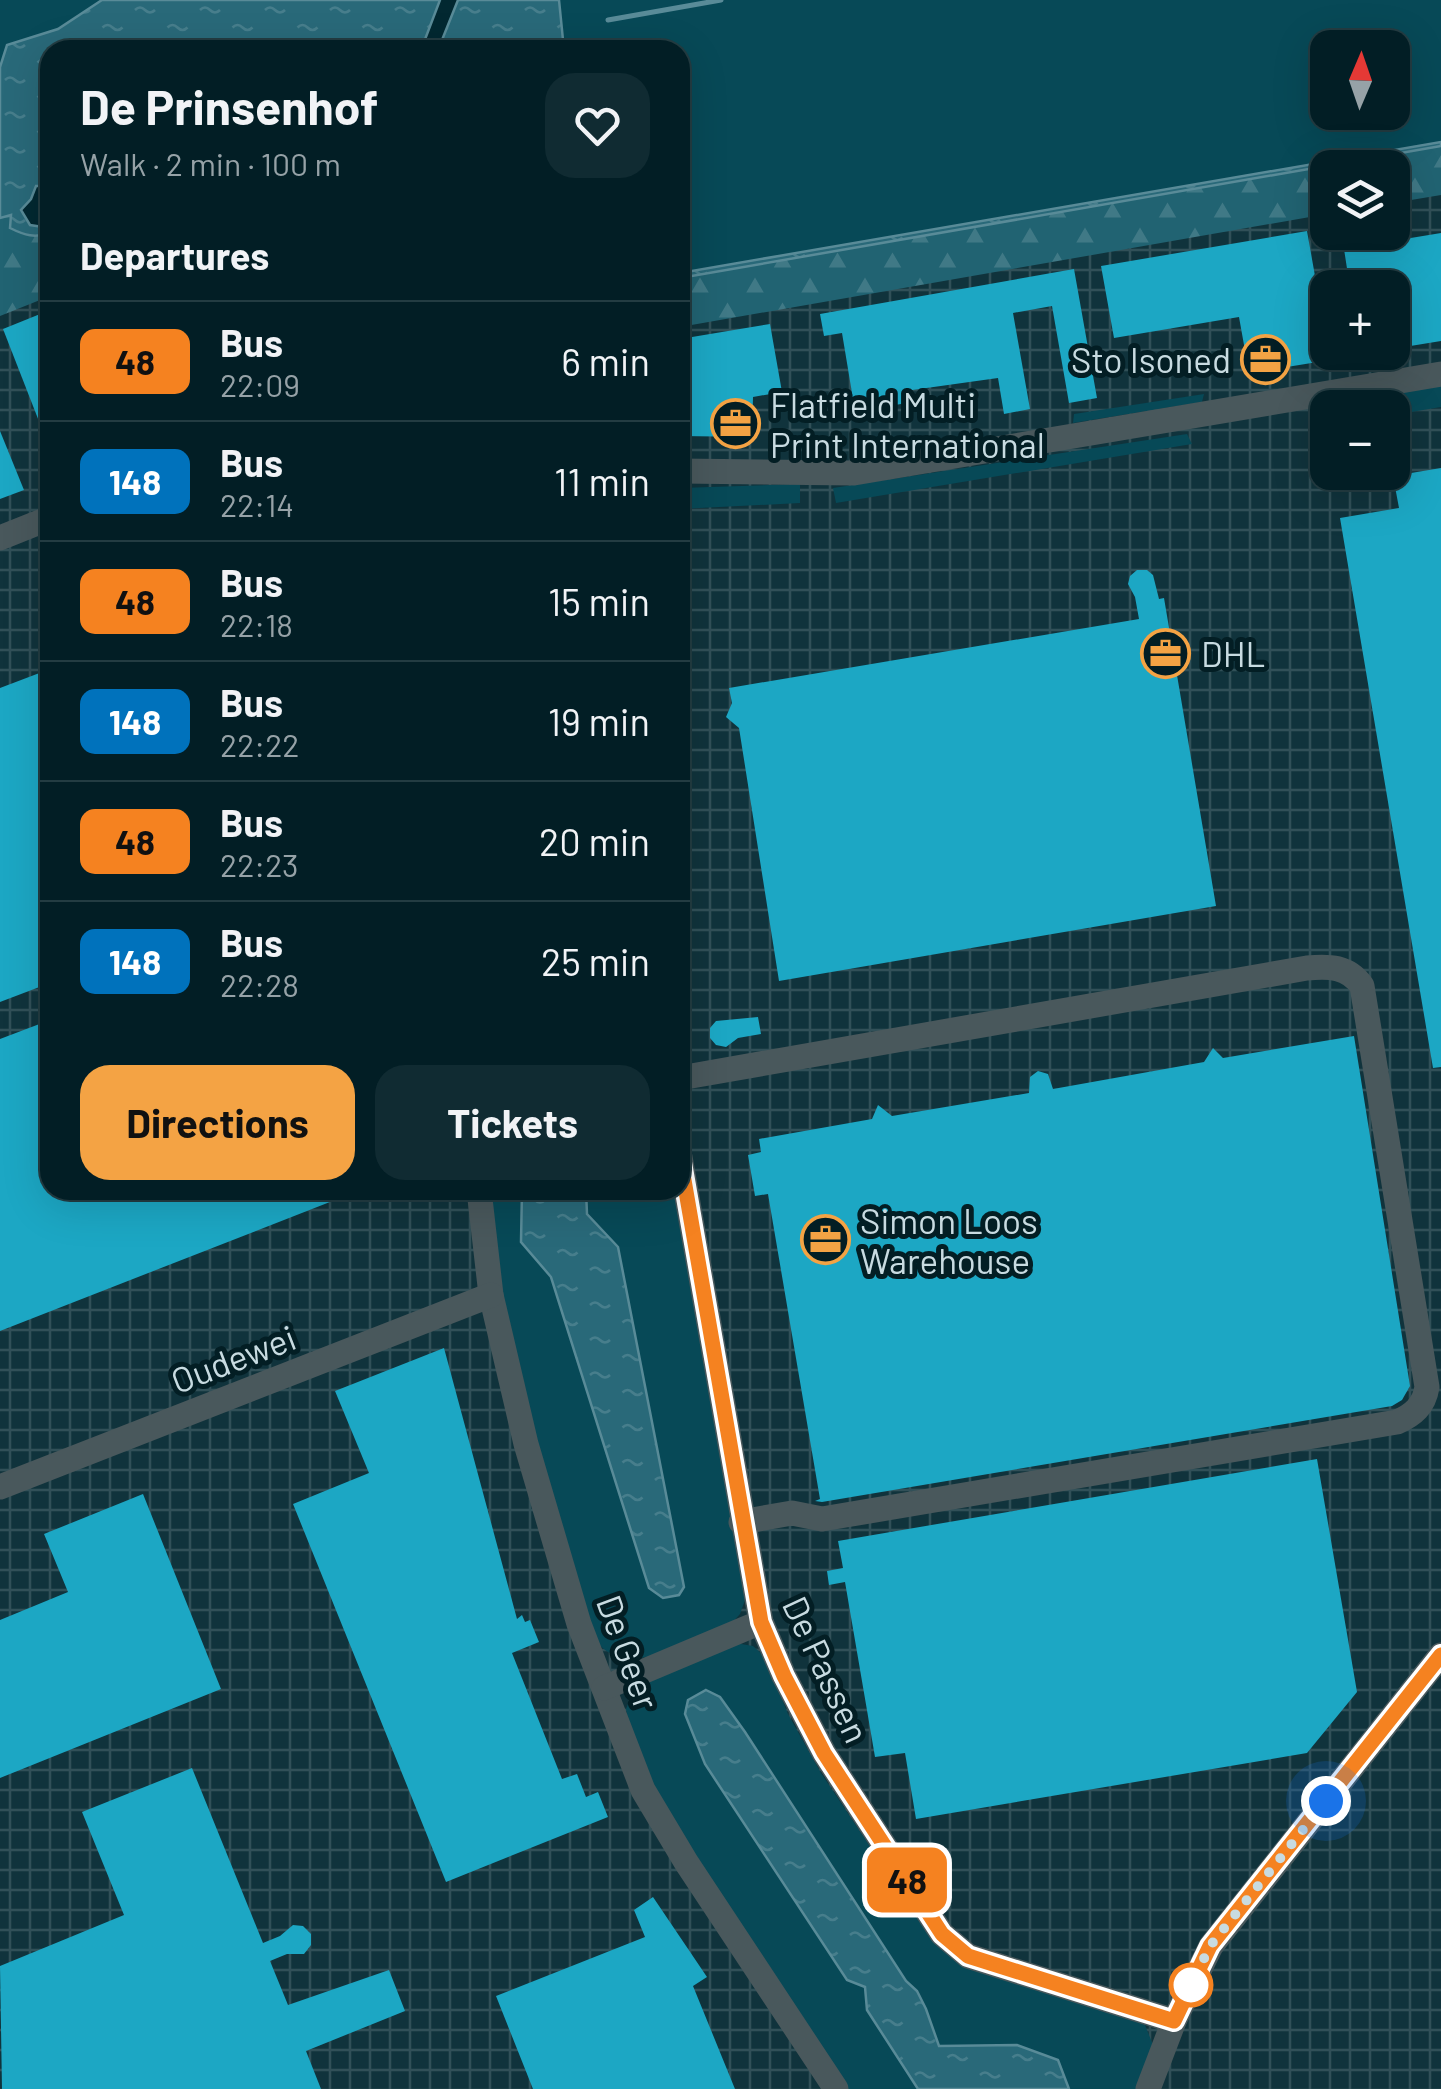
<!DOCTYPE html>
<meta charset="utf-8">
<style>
body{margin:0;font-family:Barlow,sans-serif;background:#102b32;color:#f1f3f6;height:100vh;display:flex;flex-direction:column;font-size:38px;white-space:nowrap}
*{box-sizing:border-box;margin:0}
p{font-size:32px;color:#96a2a7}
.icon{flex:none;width:55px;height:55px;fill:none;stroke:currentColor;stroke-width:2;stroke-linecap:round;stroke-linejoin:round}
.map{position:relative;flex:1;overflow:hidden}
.sheet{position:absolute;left:40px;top:40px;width:650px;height:1160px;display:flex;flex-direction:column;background:#021e25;border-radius:30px;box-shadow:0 10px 40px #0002,0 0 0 2px #233c42}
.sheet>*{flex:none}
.badge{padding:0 20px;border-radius:15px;font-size:35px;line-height:65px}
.needle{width:65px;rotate:2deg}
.controls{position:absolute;left:1310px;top:30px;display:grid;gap:20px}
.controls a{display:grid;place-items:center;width:100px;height:100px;border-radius:20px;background:#021e25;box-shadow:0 10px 40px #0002,0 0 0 2px #233c42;font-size:50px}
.you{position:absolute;width:50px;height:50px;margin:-25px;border:8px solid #fff;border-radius:50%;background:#1a73e8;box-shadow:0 0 0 15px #1a73e833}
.map>.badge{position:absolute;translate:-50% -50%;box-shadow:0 0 0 5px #fff}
h2{padding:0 40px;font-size:38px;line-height:90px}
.round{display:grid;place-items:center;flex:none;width:105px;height:105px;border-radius:30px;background:#102b32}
.overview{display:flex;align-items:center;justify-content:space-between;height:170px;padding:0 40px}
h1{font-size:48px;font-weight:700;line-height:75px}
.cta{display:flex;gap:20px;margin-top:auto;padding:20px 40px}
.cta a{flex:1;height:115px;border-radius:30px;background:#f4a344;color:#111;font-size:40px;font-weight:700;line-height:115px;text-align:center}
.cta a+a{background:#102b32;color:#f1f3f6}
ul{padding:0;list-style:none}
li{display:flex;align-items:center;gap:30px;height:120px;padding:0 40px;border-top:2px solid #233c42}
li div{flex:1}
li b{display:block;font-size:38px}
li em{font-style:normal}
li .badge{min-width:110px;font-weight:700;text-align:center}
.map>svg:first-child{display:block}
.industrial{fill:url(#industrial-grid);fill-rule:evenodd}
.grass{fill:#074957;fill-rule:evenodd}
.forest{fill:url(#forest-firs)}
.water{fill:url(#water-ripples);stroke:#598b98;stroke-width:2.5}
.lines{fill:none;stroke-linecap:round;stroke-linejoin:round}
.stream{stroke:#598b98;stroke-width:5}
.building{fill:#1ca7c4}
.minor{stroke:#49585c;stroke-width:25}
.line-casing{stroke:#fff;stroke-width:22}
.line{stroke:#f58220;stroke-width:15}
.walk{stroke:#c8dbe1;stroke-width:10;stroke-dasharray:0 18}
.stop-dot{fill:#fff;stroke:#f58220;stroke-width:5}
.labels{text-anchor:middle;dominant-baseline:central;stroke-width:10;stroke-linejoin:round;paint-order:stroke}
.poi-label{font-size:35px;fill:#c8dbe1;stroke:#031e24;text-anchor:start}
.street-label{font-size:35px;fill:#c8dbe1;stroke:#031e24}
</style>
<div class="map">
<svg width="1441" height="2089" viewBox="0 0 1441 2089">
<defs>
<pattern id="industrial-grid" width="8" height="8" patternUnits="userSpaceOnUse" patternTransform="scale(2.5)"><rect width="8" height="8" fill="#10333c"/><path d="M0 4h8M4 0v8" fill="none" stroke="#315058"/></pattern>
<pattern id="forest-firs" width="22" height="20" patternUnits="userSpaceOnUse" patternTransform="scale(2.5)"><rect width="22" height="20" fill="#216372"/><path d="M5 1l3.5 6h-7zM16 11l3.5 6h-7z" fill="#407986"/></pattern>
<pattern id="water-ripples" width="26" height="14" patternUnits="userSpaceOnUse" patternTransform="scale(2.5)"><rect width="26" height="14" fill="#296979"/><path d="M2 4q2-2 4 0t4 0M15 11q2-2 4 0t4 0" fill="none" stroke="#477e8c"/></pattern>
</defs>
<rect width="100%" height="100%" fill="#022831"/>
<!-- industrial -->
<path class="industrial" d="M 1441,143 L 1441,2089 L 0,2089 L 0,285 L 50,265 L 50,1190 L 680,1190 L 680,269 L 1107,202 ZM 1328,168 L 1392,168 L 1392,232 L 1328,232 ZM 1328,288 L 1392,288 L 1392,352 L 1328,352 ZM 1328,408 L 1392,408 L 1392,472 L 1328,472 Z"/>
<!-- grass -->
<g class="grass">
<path d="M 0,0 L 102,0 L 58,29 L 7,45 L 0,67 Z"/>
<path d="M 559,0 L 1441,0 L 1441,142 L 680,273 L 680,50 L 564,50 ZM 1328,48 L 1392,48 L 1392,112 L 1328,112 Z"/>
<path d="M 1441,383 L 1441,407 L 1393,415 L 1392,408 L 1328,408 L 1327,451 L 1317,448 L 1312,412 L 1314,406 Z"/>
<path d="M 1204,394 L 1202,402 L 1073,423 L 1074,414 Z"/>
<path d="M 1187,434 L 1192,444 L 836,503 L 833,488 Z"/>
<path d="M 800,484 L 800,503 L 680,509 L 680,488 Z"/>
<path d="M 487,1190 L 522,1190 L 521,1242 L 551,1277 L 648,1587 L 663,1598 L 679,1595 L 684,1586 L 618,1247 L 587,1214 L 586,1190 L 677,1190 L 745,1600 L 740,1614 L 731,1624 C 690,1640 624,1684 594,1638 L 532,1428 L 504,1305 Z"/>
<path d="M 735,1643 L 753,1646 L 765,1657 L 788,1714 L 821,1773 L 926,1930 L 1145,2025 L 1153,2045 L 1138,2089 L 1069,2089 L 1058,2060 L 1017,2045 L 939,2046 L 926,2009 L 917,1991 L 906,1981 L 720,1697 L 705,1764 L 847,1980 L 865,1987 L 867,2010 L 918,2089 L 848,2089 L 715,1890 L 653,1784 L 628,1722 L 626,1709 L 634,1688 Z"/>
</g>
<!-- forest -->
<g class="forest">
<path d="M 1441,146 L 1441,195 L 1393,203 L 1392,168 L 1328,168 L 1327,214 L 680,327 L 680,278 Z"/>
<path d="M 11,214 L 11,228 C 24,235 36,239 50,232 L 50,296 L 0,316 L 0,218 Z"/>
</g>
<!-- water -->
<g class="water">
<path d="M 102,0 L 440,0 L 421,50 L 50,50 L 50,186 L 36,186 L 31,199 L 21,210 L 30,225 L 43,227 L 50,224 L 50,232 C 36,239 24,235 10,228 L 11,215 L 0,218 L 0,67 L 7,45 L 58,29 Z"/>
<path d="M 458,0 L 559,0 L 564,50 L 438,50 Z"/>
<path d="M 1441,142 L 1441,146 L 680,278 L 680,273 Z"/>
<path d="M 522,1190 L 586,1190 L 587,1214 L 618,1247 L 684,1587 L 679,1595 L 663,1598 L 649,1588 L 551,1277 L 521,1242 Z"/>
<path d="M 706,1690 L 720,1697 L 745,1732 L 906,1981 L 917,1991 L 926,2009 L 939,2046 L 1017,2045 L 1058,2060 L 1069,2089 L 918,2089 L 867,2010 L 865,1987 L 847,1980 L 705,1764 L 685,1714 L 688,1700 Z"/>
</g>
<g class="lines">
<!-- stream -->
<path class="stream" d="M 608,20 L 721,0"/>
</g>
<!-- building -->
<g class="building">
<path d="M 1307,231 L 1330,360 L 1249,373 L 1239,317 L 1114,338 L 1101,266 Z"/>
<path d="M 1441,233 L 1441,341 L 1392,349 L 1392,288 L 1350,288 L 1344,249 Z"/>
<path d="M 1074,269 L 1097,398 L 1069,403 L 1052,306 L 1013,313 L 1030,409 L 1004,414 L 998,378 L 905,391 L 907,403 L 895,405 L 896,410 L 868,415 L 867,409 L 855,411 L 842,333 L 824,336 L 820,314 Z"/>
<path d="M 50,310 L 50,447 L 49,447 L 3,329 Z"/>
<path d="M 770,324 L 782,392 L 753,397 L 752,437 L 680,436 L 680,409 L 685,408 L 680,380 L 680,339 Z"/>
<path d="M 0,431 L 24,490 L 0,499 Z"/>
<path d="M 1441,468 L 1441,1067 L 1433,1068 L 1340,518 L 1399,508 L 1393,476 Z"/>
<path d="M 1137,570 L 1147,570 L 1153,575 L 1159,599 L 1164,598 L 1216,906 L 779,981 L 739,728 L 726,717 L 732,703 L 729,688 L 1139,619 L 1135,597 L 1128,584 L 1130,576 Z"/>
<path d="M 50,669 L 50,983 L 0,1002 L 0,688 Z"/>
<path d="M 758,1017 L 761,1034 L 738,1038 L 726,1047 L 716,1045 L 710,1038 L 710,1028 L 716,1021 Z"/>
<path d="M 50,1020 L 50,1190 L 358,1191 L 0,1331 L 0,1039 Z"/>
<path d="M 1354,1036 L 1410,1386 L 1402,1400 L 1392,1406 L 822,1502 L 815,1501 L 820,1499 L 768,1194 L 755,1196 L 748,1155 L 761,1152 L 759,1139 L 872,1119 L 878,1105 L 892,1116 L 1029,1093 L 1030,1077 L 1038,1071 L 1048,1074 L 1053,1089 L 1204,1062 L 1213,1048 L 1223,1058 Z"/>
<path d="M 444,1348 L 517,1619 L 522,1615 L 525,1622 L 530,1620 L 539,1642 L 512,1653 L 562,1779 L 577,1774 L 586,1797 L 598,1792 L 608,1817 L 446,1882 L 293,1504 L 369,1473 L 335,1391 Z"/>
<path d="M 1317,1459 L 1357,1692 L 1307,1753 L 916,1819 L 905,1753 L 875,1757 L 845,1582 L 829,1585 L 827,1571 L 843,1568 L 838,1541 Z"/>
<path d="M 143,1494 L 221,1689 L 0,1778 L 0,1620 L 68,1592 L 44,1534 Z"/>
<path d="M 192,1768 L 263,1943 L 280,1936 L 293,1925 L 303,1926 L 311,1934 L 311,1945 L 304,1954 L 287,1954 L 270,1961 L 288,2005 L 389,1970 L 405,2011 L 306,2051 L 321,2089 L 2,2089 L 0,1966 L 124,1915 L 82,1812 Z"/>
<path d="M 653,1897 L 707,1977 L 693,1986 L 735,2089 L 533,2089 L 496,1996 L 645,1937 L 634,1910 Z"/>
</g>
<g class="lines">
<!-- minor -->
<g class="minor">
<path d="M 680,471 L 854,473 L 1441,374"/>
<path d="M 0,538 L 50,518"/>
<path d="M 680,1078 L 1307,968 C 1329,966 1348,966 1362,986 L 1427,1387 C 1424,1406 1413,1415 1397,1422 L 822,1519 L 792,1513 L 741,1522"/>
<path d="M 680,1157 L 761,1622 L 784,1676 L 824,1753 L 942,1934 L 968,1956 L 1174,2021"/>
<path d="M 479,1190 L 491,1295 L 526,1444 L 579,1624 L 643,1790 L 686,1862 L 836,2089"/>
<path d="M 0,1487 L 491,1295"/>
<path d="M 604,1688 L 761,1622"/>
<path d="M 1148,2089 L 1174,2021 L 1211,1946 L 1441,1655"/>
</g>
</g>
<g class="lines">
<defs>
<path id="line" d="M 680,1157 L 761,1622 L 784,1676 L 824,1753 L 942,1934 L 968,1956 L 1174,2021 L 1210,1946 L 1441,1655"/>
</defs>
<!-- line casing -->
<use href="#line" class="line-casing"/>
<!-- line -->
<use href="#line" class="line"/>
<!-- walk -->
<path class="walk" d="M 1191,1985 L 1186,1996 L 1210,1946 L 1326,1801"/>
</g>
<!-- icons -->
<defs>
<symbol id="office-ring" viewBox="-11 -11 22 22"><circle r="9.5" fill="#031e24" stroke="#f4a344" stroke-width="1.5"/><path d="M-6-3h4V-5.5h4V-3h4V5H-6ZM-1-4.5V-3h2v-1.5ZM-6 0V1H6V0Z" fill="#f4a344"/></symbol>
</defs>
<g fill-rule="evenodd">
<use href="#office-ring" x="1238" y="332" width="55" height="55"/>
<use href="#office-ring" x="708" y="396" width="55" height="55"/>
<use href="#office-ring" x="1138" y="626" width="55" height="55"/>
<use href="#office-ring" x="798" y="1212" width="55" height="55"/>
</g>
<!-- markers -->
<circle class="stop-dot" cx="1191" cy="1985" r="20"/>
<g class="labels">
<!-- poi labels -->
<g class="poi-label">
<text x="1231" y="359" text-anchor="end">Sto Isoned</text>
<text x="770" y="404">Flatfield Multi<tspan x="770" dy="40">Print International</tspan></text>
<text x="1201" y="653">DHL</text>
<text x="860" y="1220">Simon Loos<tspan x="860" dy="40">Warehouse</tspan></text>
</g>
<!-- street labels -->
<g class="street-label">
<text transform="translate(233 1358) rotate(-21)">Oudewei</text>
<text transform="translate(629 1652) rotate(70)">De Geer</text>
<text transform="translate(827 1669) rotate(65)">De Passen</text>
</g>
</g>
</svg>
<div class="controls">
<a><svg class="needle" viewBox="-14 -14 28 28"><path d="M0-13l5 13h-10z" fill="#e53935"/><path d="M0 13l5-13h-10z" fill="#96a2a7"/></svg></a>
<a><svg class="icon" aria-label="layers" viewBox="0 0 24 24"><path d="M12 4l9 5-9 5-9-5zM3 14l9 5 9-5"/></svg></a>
<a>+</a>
<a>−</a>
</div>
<div class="you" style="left:1326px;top:1801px"></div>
<b class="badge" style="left:907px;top:1880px;background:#f58220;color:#111">48</b>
<section class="sheet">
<div class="overview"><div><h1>De Prinsenhof</h1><p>Walk · 2 min · 100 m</p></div><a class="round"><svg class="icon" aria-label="heart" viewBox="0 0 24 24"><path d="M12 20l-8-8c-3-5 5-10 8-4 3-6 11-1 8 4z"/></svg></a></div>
<h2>Departures</h2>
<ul>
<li><span class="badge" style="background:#f58220;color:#111">48</span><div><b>Bus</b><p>22:09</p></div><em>6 min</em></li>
<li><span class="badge" style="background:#0072bc;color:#fff">148</span><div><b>Bus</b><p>22:14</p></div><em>11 min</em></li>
<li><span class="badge" style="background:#f58220;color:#111">48</span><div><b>Bus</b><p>22:18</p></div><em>15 min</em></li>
<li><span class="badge" style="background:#0072bc;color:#fff">148</span><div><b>Bus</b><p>22:22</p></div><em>19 min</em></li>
<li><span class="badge" style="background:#f58220;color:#111">48</span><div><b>Bus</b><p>22:23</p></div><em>20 min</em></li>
<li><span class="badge" style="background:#0072bc;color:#fff">148</span><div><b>Bus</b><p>22:28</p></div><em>25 min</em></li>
</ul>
<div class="cta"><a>Directions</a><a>Tickets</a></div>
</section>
</div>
